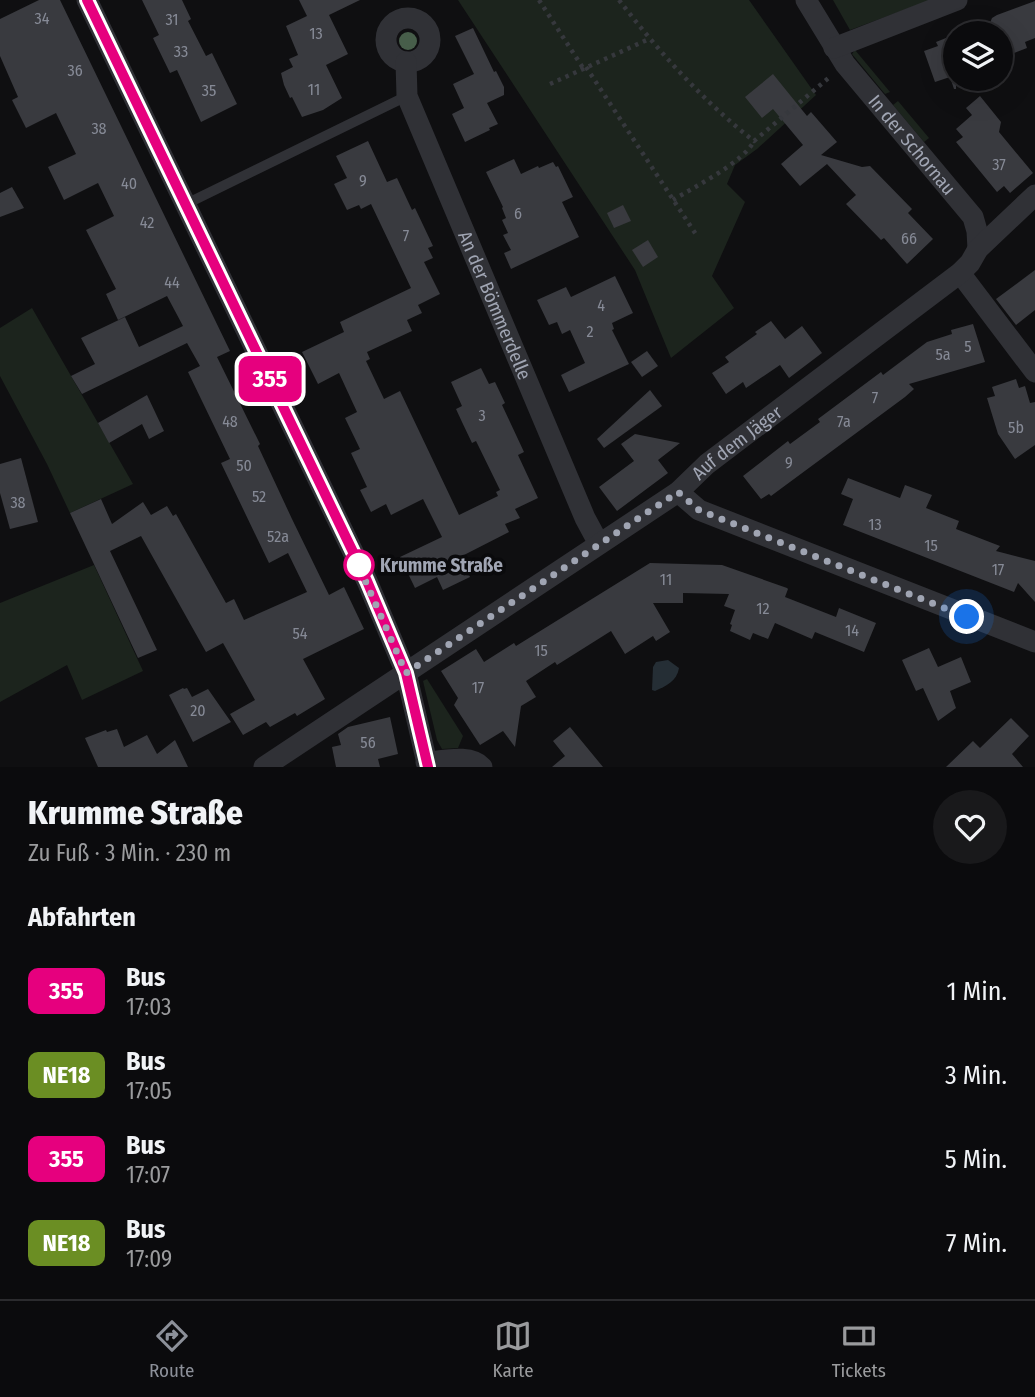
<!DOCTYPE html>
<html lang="de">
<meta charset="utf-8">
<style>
body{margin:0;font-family:"Fira Sans Condensed",sans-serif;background:#19191b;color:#f1f3f6;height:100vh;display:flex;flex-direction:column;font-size:26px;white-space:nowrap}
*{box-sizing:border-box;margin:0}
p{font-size:23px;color:#9a9b9d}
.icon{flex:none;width:38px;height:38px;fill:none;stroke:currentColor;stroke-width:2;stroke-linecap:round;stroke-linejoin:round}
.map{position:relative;height:767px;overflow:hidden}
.panel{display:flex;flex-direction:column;background:#0b0b0d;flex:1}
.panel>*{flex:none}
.badge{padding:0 14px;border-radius:10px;font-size:24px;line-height:46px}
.buttons{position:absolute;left:943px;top:21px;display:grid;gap:14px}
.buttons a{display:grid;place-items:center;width:70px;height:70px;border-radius:50%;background:#0b0b0d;box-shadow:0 7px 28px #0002,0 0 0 2px #2b2b2e;font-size:35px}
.you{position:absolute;width:35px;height:35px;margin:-18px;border:5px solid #fff;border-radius:50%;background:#1a73e8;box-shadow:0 0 0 10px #1a73e833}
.map>.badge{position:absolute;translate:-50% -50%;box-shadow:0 0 0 4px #fff}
h2{padding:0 28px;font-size:26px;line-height:63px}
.round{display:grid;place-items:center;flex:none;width:74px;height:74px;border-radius:37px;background:#19191b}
.head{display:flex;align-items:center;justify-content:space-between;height:119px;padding:0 28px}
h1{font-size:33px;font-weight:800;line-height:52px}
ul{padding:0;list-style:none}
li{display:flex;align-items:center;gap:21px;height:84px;padding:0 28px}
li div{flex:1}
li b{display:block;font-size:26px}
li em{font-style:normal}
li .badge{min-width:77px;font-weight:700;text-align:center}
.tabs{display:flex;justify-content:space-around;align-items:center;height:98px;border-top:2px solid #2b2b2e;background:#0b0b0d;font-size:19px;color:#9a9b9d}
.tabs a{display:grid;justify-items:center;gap:4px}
.tabs .active{color:#8c9099}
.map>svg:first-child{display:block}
.green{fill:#1c241d}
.water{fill:#252e35}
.building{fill:#393a3f}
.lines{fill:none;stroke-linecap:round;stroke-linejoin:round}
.path{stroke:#36383d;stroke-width:4.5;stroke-dasharray:3.5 5;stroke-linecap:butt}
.lane{stroke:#303136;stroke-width:10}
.street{stroke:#303136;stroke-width:21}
.tree{fill:#475e4a}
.line-casing{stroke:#fff;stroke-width:16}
.line{stroke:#e6007e;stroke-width:10}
.walk{stroke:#a0a5b3;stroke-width:7;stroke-dasharray:0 12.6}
.stop-dot{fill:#fff;stroke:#e6007e;stroke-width:3.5}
.labels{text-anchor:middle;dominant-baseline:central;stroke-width:7;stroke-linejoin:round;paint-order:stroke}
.number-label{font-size:16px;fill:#868a96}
.street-label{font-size:19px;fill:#a0a5b3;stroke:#0a0a0c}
.stop-label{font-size:19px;font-weight:bold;fill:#a0a5b3;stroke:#0a0a0c;text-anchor:start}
</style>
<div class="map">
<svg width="1035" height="767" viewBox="0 0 1035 767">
<rect width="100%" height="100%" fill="#0f0f11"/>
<!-- green -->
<g class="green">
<path d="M 458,0 L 749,0 L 816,95 L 757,149 L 735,165 L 727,184 L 745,202 L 712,276 L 734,308 L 671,358 L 635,270 Z"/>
<path d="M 833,0 L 931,0 L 850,30 Z"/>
<path d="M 855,50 L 890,92 L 885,94 L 852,54 Z"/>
<path d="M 898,101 L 929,138 L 924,142 L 893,105 Z"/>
<path d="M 32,308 L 133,484 L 70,513 L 47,464 L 0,376 L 0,328 Z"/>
<path d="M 94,565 L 143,671 L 82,700 L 67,665 L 0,702 L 0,603 Z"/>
<path d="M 427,679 L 463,736 L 458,748 L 442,749 L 437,740 L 423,681 Z"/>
</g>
<!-- water -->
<path class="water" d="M 668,660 L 679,668 C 677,681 666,686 655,691 L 652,690 L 653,667 L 656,662 Z"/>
<!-- building -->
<g class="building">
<path d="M 39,0 L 60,0 L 230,351 L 217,357 L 260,444 L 258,446 L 292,519 L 329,595 L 344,587 L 364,629 L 303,659 L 325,699 L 297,716 L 295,713 L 270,727 L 266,722 L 243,735 L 230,714 L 255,700 L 223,643 L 206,652 L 141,536 L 110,551 L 157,650 L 138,658 L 70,513 L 101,499 L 112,524 L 143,502 L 151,515 L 167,506 L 173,516 L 176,514 L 226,603 L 234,599 L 244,620 L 307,592 L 288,553 L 269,563 L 221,463 L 230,459 L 188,372 L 200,366 L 187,343 L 82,394 L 71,376 L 95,364 L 81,338 L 125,317 L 139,347 L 183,326 L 167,296 L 118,320 L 106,294 L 116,289 L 86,230 L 114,216 L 98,183 L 64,200 L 48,167 L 76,154 L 56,113 L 26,128 L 12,100 L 18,97 L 0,56 L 0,19 Z"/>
<path d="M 142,0 L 182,0 L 191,19 L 188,21 L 206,56 L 212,53 L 237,104 L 201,122 L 177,70 L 170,73 L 153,38 L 159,35 Z"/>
<path d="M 299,0 L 360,0 L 329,15 L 348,54 L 326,65 L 342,98 L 323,110 L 302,117 L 292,97 L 290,98 L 284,85 L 281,73 L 293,67 L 289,59 L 298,55 L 286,26 L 307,16 Z"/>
<path d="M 1035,1 L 1035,38 L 1025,42 L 1027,48 L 1001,58 L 1001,33 L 986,33 L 992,18 L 997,15 Z"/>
<path d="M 473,28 L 494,72 L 496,71 L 504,87 L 504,95 L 487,103 L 498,124 L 489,128 L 490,130 L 465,142 L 452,114 L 464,108 L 453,84 L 474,74 L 455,36 Z"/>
<path d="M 956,34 L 956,89 L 954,89 L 950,77 L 935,82 L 924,51 L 938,46 L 936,42 Z"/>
<path d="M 773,74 L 807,116 L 811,112 L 837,142 L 821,155 L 862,167 L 870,166 L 912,209 L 908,213 L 933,239 L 907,264 L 884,238 L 881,240 L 846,204 L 856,195 L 827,164 L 800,186 L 781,164 L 803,145 L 773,109 L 762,118 L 745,97 Z"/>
<path d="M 980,96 L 1001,122 L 999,132 L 1033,173 L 1010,193 L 1004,186 L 997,192 L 956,142 L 963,137 L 956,129 L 972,115 L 966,108 Z"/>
<path d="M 368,141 L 387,182 L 397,178 L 412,210 L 415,208 L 433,246 L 428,248 L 433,258 L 424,262 L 440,294 L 418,305 L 422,313 L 407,320 L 412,331 L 367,352 L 370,359 L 366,361 L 384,399 L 400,391 L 459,515 L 498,496 L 496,492 L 500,490 L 476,441 L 472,443 L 462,422 L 456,409 L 462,406 L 451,382 L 481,368 L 489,384 L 495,382 L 505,403 L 502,405 L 524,452 L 518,455 L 538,498 L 515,509 L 520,518 L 505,524 L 509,532 L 464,555 L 467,563 L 464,564 L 470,577 L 443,590 L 437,577 L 415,588 L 400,557 L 442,537 L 423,499 L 391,515 L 386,504 L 371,512 L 360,490 L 367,487 L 351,453 L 360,449 L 345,418 L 357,412 L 339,373 L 318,384 L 302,352 L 344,332 L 340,322 L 411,288 L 371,204 L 361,209 L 359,205 L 347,210 L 334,184 L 347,178 L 336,156 Z"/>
<path d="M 514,159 L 521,174 L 538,166 L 539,168 L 553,162 L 556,167 L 558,166 L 573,197 L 562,202 L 579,237 L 511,269 L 504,253 L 511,250 L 503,235 L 508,233 L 502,220 L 506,218 L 502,208 L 503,207 L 486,172 Z"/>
<path d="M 12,187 L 24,208 L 0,217 L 0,193 Z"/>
<path d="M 623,205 L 631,221 L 614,228 L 607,213 Z"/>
<path d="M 648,240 L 658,257 L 643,267 L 632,250 Z"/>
<path d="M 1035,270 L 1035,310 L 1016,325 L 996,299 Z"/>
<path d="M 615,276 L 633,313 L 612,323 L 614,329 L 612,330 L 629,364 L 569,392 L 561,375 L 585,363 L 570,330 L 562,334 L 557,322 L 549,325 L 537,300 L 566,287 L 571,297 Z"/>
<path d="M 771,321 L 785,339 L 802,326 L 822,353 L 789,378 L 780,365 L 746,388 L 743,382 L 726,394 L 712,373 L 729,362 L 725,357 L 757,334 L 755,332 Z"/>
<path d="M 973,324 L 985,362 L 909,384 L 914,389 L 905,397 L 771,496 L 769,494 L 761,499 L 743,476 L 788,441 L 790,444 L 820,422 L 818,419 L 881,372 L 883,375 L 927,342 L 952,334 L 951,330 Z"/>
<path d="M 647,351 L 658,366 L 642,377 L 631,362 Z"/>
<path d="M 1016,379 L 1019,388 L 1025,386 L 1030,403 L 1035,402 L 1035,445 L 1015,459 L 998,434 L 987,398 L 995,396 L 992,387 Z"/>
<path d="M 650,390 L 662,406 L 604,448 L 597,439 Z"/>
<path d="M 147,395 L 164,431 L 149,439 L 142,424 L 109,443 L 98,423 Z"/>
<path d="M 635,434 L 680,443 L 658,460 L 668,473 L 617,511 L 599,487 L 634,461 L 621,444 Z"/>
<path d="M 21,458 L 38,522 L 10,529 L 0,493 L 0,464 Z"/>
<path d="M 848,478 L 900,498 L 905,485 L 932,495 L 926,508 L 959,521 L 956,529 L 1000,546 L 996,551 L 1035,561 L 1035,602 L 1018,583 L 1014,592 L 843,525 L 853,499 L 841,494 Z"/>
<path d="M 650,563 L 722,565 L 787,588 L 788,589 L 785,597 L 836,617 L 839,608 L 876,623 L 864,652 L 815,632 L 812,639 L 775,623 L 768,639 L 753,633 L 750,640 L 730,631 L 732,625 L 730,624 L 735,610 L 724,606 L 729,594 L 683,593 L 683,603 L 653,603 L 670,632 L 656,641 L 653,636 L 625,654 L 611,631 L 557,665 L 555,662 L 526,681 L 536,697 L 521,706 L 515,747 L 503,731 L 480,745 L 454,705 L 458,698 L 441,671 L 476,649 L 484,662 L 514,643 L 516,646 Z"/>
<path d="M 929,648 L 938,667 L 961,657 L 971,682 L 950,691 L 956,708 L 938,721 L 923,688 L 916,691 L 902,660 Z"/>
<path d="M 183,688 L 184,689 L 187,688 L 192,697 L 208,689 L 231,722 L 193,742 L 169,695 Z"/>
<path d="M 390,717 L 398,754 L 378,759 L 380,767 L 336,767 L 332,747 L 341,745 L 338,734 L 348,727 Z"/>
<path d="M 1011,718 L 1029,736 L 1012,754 L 1023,767 L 946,767 L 973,741 L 980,748 Z"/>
<path d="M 570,727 L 603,767 L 552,767 L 565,756 L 553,741 Z"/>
<path d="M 117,729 L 124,747 L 147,735 L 157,754 L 175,740 L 188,767 L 98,767 L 85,738 L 106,730 L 107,732 Z"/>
</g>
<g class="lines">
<!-- path -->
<g class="path">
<path d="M 539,0 L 583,68"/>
<path d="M 619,0 C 659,52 703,101 754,141 L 831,76"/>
<path d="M 586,67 L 697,236"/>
<path d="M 550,84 L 649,39"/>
<path d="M 673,200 C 694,187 744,162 754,141"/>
</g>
<!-- lane -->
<path class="lane" d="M 186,204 L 407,96"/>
<!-- street -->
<g class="street">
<path d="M 87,0 L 367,581 L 406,673 L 428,767"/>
<path id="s1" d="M 806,0 L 845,64 L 973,217 L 977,231 L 978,249"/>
<circle cx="408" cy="40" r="22"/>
<path d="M 834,48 L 957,0"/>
<path id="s2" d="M 406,62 L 407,96 L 585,518 L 599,544"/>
<path d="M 960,273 L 1035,372"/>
<path d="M 678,492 L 699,510 L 1035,642"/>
<path d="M 426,762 C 443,761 470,754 482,767"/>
<path id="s3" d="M 264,767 L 678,492 L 707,464 L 960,273 L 970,263 L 978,249 L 1035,195"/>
</g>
</g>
<!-- trees -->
<circle class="tree" cx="408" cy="41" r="9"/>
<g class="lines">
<defs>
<path id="line" d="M 87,0 L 367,581 L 406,673 L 428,767"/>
</defs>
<!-- line casing -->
<use href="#line" class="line-casing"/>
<!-- line -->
<use href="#line" class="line"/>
<!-- walk -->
<path class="walk" d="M 359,565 L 357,562 L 406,673 L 678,492 L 699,510 L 967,617"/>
</g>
<!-- markers -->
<circle class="stop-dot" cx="359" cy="565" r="14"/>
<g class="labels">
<!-- number labels -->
<g class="number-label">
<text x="42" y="18">34</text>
<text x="172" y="19">31</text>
<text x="316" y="33">13</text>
<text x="181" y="51">33</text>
<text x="75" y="70">36</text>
<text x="314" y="89">11</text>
<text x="209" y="90">35</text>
<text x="99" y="128">38</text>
<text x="999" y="164">37</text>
<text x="363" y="180">9</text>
<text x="129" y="183">40</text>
<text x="518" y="213">6</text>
<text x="147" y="222">42</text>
<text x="406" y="235">7</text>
<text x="909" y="238">66</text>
<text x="172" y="282">44</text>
<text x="601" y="305">4</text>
<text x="590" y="331">2</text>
<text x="968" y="346">5</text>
<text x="943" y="354">5a</text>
<text x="875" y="397">7</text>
<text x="482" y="415">3</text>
<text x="230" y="421">48</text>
<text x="844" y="421">7a</text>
<text x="1016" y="427">5b</text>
<text x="789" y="462">9</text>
<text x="244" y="465">50</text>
<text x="259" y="496">52</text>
<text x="18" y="502">38</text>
<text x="875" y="524">13</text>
<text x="278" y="536">52a</text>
<text x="931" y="545">15</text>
<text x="998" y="569">17</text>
<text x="666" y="579">11</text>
<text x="763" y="608">12</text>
<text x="852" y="630">14</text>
<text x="300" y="633">54</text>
<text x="541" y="650">15</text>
<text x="478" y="687">17</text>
<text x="198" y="710">20</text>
<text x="368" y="742">56</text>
</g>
<!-- street labels -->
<g class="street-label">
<text stroke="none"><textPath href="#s1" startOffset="180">In der Schornau</textPath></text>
<text stroke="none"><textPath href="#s2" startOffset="261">An der Bömmerdelle</textPath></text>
<text stroke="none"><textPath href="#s3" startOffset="574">Auf dem Jäger</textPath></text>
</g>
<!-- stop labels -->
<g class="stop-label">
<text x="380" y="565">Krumme Straße</text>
</g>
</g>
</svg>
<div class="buttons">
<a><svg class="icon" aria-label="layers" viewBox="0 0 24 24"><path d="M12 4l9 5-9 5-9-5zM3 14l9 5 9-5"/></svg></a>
</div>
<div class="you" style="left:967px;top:617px"></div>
<b class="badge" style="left:270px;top:379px;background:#e6007e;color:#fff">355</b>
</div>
<section class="panel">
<div class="head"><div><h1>Krumme Straße</h1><p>Zu Fuß · 3 Min. · 230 m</p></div><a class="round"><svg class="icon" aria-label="heart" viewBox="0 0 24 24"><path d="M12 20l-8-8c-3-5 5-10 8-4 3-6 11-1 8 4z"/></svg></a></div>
<h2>Abfahrten</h2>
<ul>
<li><span class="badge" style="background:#e6007e;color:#fff">355</span><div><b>Bus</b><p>17:03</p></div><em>1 Min.</em></li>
<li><span class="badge" style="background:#6b8e23;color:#fff">NE18</span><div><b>Bus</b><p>17:05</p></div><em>3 Min.</em></li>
<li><span class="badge" style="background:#e6007e;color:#fff">355</span><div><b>Bus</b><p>17:07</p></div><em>5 Min.</em></li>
<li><span class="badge" style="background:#6b8e23;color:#fff">NE18</span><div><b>Bus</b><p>17:09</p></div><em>7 Min.</em></li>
</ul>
</section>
<nav class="tabs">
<a class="active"><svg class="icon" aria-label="directions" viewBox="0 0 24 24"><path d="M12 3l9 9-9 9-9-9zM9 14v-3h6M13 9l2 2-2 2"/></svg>Route</a>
<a><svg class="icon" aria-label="map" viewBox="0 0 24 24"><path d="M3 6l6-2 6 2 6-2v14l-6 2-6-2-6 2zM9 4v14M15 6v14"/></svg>Karte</a>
<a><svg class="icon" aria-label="tickets" viewBox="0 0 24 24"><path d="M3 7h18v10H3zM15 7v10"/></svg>Tickets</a>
</nav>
